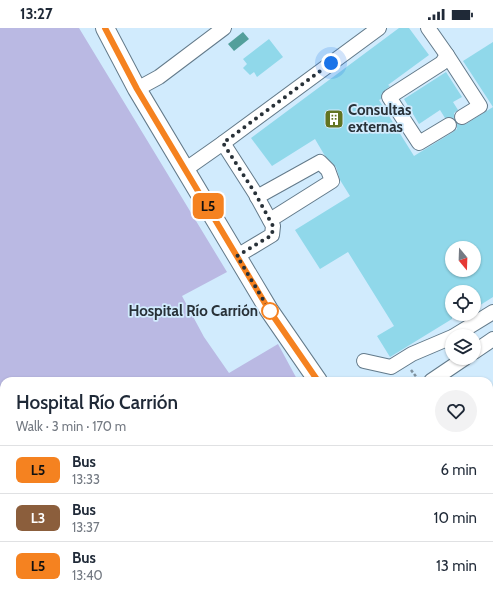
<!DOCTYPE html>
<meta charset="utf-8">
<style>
body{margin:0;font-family:Cabin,sans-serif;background:#f2f2f3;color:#1f2937;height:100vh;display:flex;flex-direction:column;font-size:15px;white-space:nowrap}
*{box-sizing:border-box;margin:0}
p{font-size:13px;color:#747a83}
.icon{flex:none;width:22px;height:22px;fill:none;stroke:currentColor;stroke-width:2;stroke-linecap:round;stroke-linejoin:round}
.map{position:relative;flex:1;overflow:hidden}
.details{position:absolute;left:0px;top:349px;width:493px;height:220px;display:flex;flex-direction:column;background:#fff;border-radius:12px 12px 0 0;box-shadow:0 1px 3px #0004}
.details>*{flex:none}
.badge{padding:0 8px;border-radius:6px;font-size:14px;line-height:26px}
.needle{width:26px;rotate:161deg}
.tools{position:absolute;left:445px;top:213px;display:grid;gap:8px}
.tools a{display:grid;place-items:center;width:36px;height:36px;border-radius:50%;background:#fff;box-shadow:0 1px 3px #0004;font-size:20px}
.you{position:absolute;width:20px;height:20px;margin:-10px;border:3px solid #fff;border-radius:50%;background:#1a73e8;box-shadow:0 0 0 6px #1a73e833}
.map>.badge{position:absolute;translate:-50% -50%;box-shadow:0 0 0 2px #fff}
.round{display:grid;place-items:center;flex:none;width:42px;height:42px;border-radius:21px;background:#f2f2f3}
.summary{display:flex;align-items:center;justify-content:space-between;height:68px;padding:0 16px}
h1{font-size:19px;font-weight:600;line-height:30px}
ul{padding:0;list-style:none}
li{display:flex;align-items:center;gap:12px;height:48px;padding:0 16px;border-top:1px solid #e0e1e3}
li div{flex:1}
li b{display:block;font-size:15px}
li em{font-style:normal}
li .badge{min-width:44px;font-weight:700;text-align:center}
.status{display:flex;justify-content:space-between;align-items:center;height:28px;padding:0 20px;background:#fff;direction:ltr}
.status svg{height:11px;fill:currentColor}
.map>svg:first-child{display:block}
.green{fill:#bab9e3}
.water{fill:#539f9b}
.building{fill:#90d8ea;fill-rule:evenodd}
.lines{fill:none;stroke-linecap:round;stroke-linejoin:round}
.minor-casing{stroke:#637a8a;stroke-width:16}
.major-casing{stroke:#637a8a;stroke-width:20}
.path{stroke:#7f919e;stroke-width:2.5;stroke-dasharray:3 2;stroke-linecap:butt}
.minor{stroke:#fff;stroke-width:14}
.major{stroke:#fff;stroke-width:18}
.line-casing{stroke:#fff;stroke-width:9}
.line{stroke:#f58220;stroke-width:6}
.walk{stroke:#283138;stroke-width:4;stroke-dasharray:0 7.2}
.stop-dot{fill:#fff;stroke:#f58220;stroke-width:2}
.labels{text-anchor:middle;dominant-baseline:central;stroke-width:3.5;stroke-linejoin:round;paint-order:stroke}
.poi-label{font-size:15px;font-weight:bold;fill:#283138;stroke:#d1ebfd;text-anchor:start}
.stop-label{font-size:15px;font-weight:bold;fill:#283138;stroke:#d1ebfd;text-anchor:end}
</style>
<div class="status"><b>13:27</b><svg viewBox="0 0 49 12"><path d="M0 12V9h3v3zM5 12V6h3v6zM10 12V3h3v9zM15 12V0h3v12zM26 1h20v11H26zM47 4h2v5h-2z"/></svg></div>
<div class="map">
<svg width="493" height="569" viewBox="0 0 493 569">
<rect width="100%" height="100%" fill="#d1ebfd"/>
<!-- green -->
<g class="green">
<path d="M 0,0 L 79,0 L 227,244 L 182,268 L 204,309 L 229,345 L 278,316 L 298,353 L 4,353 L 4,493 L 0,475 Z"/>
<path d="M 18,565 L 217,565 L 214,569 L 18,569 Z"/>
</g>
<!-- water -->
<path class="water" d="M 243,4 L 249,11 L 234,23 L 228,16 Z"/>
<!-- building -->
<g class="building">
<path d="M 399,0 L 409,0 L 429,27 L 388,57 L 390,58 L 382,65 L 381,71 L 379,72 L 414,128 L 453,104 L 457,101 L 457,96 L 462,97 L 466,96 L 493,79 L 493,269 L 474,281 L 474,264 L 452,264 L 452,291 L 390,329 L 377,308 L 394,298 L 348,224 L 320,241 L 295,202 L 350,168 L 340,152 L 336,139 L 325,128 L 315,111 L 272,138 L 251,110 ZM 452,220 L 474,220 L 474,242 L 452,242 Z"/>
<path d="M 269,11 L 283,29 L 257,49 L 254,44 L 250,47 L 243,40 L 247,36 L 243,31 Z"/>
<path d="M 493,14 L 493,79 L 463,33 Z"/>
<path d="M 446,44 L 462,69 L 453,74 L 458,82 L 454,85 L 454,90 L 449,89 L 445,90 L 440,82 L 419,96 L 404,71 Z"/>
</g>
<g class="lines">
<defs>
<g id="minor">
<path d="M 428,0 L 447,27"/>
<path d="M 137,61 L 159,49 L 224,0"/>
<path d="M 449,97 L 419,115 L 389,69 L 442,35 L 447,27 L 480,78 L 462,89"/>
<path d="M 223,115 L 255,165 L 273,198 L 272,207 L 237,228"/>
<path d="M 186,141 L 223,115 L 379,0"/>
<path d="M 257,169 L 320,134 L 328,142 L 332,153 L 270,192"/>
<path d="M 454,308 L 493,284"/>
<path d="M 474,324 L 493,311"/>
<path d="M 364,333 L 391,339 L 412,326 L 452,309"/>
<path d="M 431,353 L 465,330"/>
<path d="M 489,416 L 493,413"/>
<path d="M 489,458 L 493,463"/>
<path d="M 453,565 L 456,569"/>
<path d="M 482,565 L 485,569"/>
</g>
<g id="major">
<path d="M 105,0 L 137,61 L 269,282 L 318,353"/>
<path d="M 233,569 L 236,565"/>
</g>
</defs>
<!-- minor casing -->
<use href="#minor" class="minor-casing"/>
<!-- major casing -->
<use href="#major" class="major-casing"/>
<!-- path -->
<g class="path">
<path d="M 411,342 L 418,351"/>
<path d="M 0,424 L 4,437"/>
<path d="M 0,440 L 4,453"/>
<path d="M 43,565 L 44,569"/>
<path d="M 27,569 L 27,565"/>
</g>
<!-- minor -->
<use href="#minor" class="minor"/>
<!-- major -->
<use href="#major" class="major"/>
</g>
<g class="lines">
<defs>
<path id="line" d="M 105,0 L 137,61 L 269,282 L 318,353"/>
</defs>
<!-- line casing -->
<use href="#line" class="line-casing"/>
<!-- line -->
<use href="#line" class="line"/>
<!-- walk -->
<path class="walk" d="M 270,283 L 237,228 L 272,207 L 273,198 L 255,165 L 223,115 L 331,35"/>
</g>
<!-- icons -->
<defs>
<symbol id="building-square" viewBox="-11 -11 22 22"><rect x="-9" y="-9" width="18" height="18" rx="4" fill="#627422" stroke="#d1ebfd"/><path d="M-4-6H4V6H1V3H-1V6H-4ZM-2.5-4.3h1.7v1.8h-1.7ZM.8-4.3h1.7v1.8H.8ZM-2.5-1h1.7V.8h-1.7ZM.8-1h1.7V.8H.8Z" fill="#fff"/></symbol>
</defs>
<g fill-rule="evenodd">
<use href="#building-square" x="323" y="80" width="22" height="22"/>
</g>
<!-- markers -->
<circle class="stop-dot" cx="270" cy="283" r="8"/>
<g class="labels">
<!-- poi labels -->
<g class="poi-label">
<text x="348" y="82">Consultas<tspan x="348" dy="17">externas</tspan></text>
</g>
<!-- stop labels -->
<g class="stop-label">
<text x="258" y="283">Hospital Río Carrión</text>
</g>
</g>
</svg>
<div class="tools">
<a><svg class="needle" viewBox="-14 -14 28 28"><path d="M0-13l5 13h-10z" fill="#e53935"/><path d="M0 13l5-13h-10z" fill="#747a83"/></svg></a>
<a><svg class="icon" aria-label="locate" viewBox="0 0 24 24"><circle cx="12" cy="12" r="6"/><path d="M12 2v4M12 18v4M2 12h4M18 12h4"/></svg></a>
<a><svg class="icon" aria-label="layers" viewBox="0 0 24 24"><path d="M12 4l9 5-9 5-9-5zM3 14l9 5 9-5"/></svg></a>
</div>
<div class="you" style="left:331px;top:35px"></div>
<b class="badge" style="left:208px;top:178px;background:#f58220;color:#111">L5</b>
<section class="details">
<div class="summary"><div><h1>Hospital Río Carrión</h1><p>Walk · 3 min · 170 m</p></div><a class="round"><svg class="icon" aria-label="heart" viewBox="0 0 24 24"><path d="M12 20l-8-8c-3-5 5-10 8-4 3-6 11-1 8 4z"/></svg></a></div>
<ul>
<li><span class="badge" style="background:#f58220;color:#111">L5</span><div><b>Bus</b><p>13:33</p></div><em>6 min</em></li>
<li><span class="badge" style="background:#8b5e3c;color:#fff">L3</span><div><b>Bus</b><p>13:37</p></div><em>10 min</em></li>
<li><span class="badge" style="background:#f58220;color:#111">L5</span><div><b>Bus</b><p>13:40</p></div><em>13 min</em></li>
</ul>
</section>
</div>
